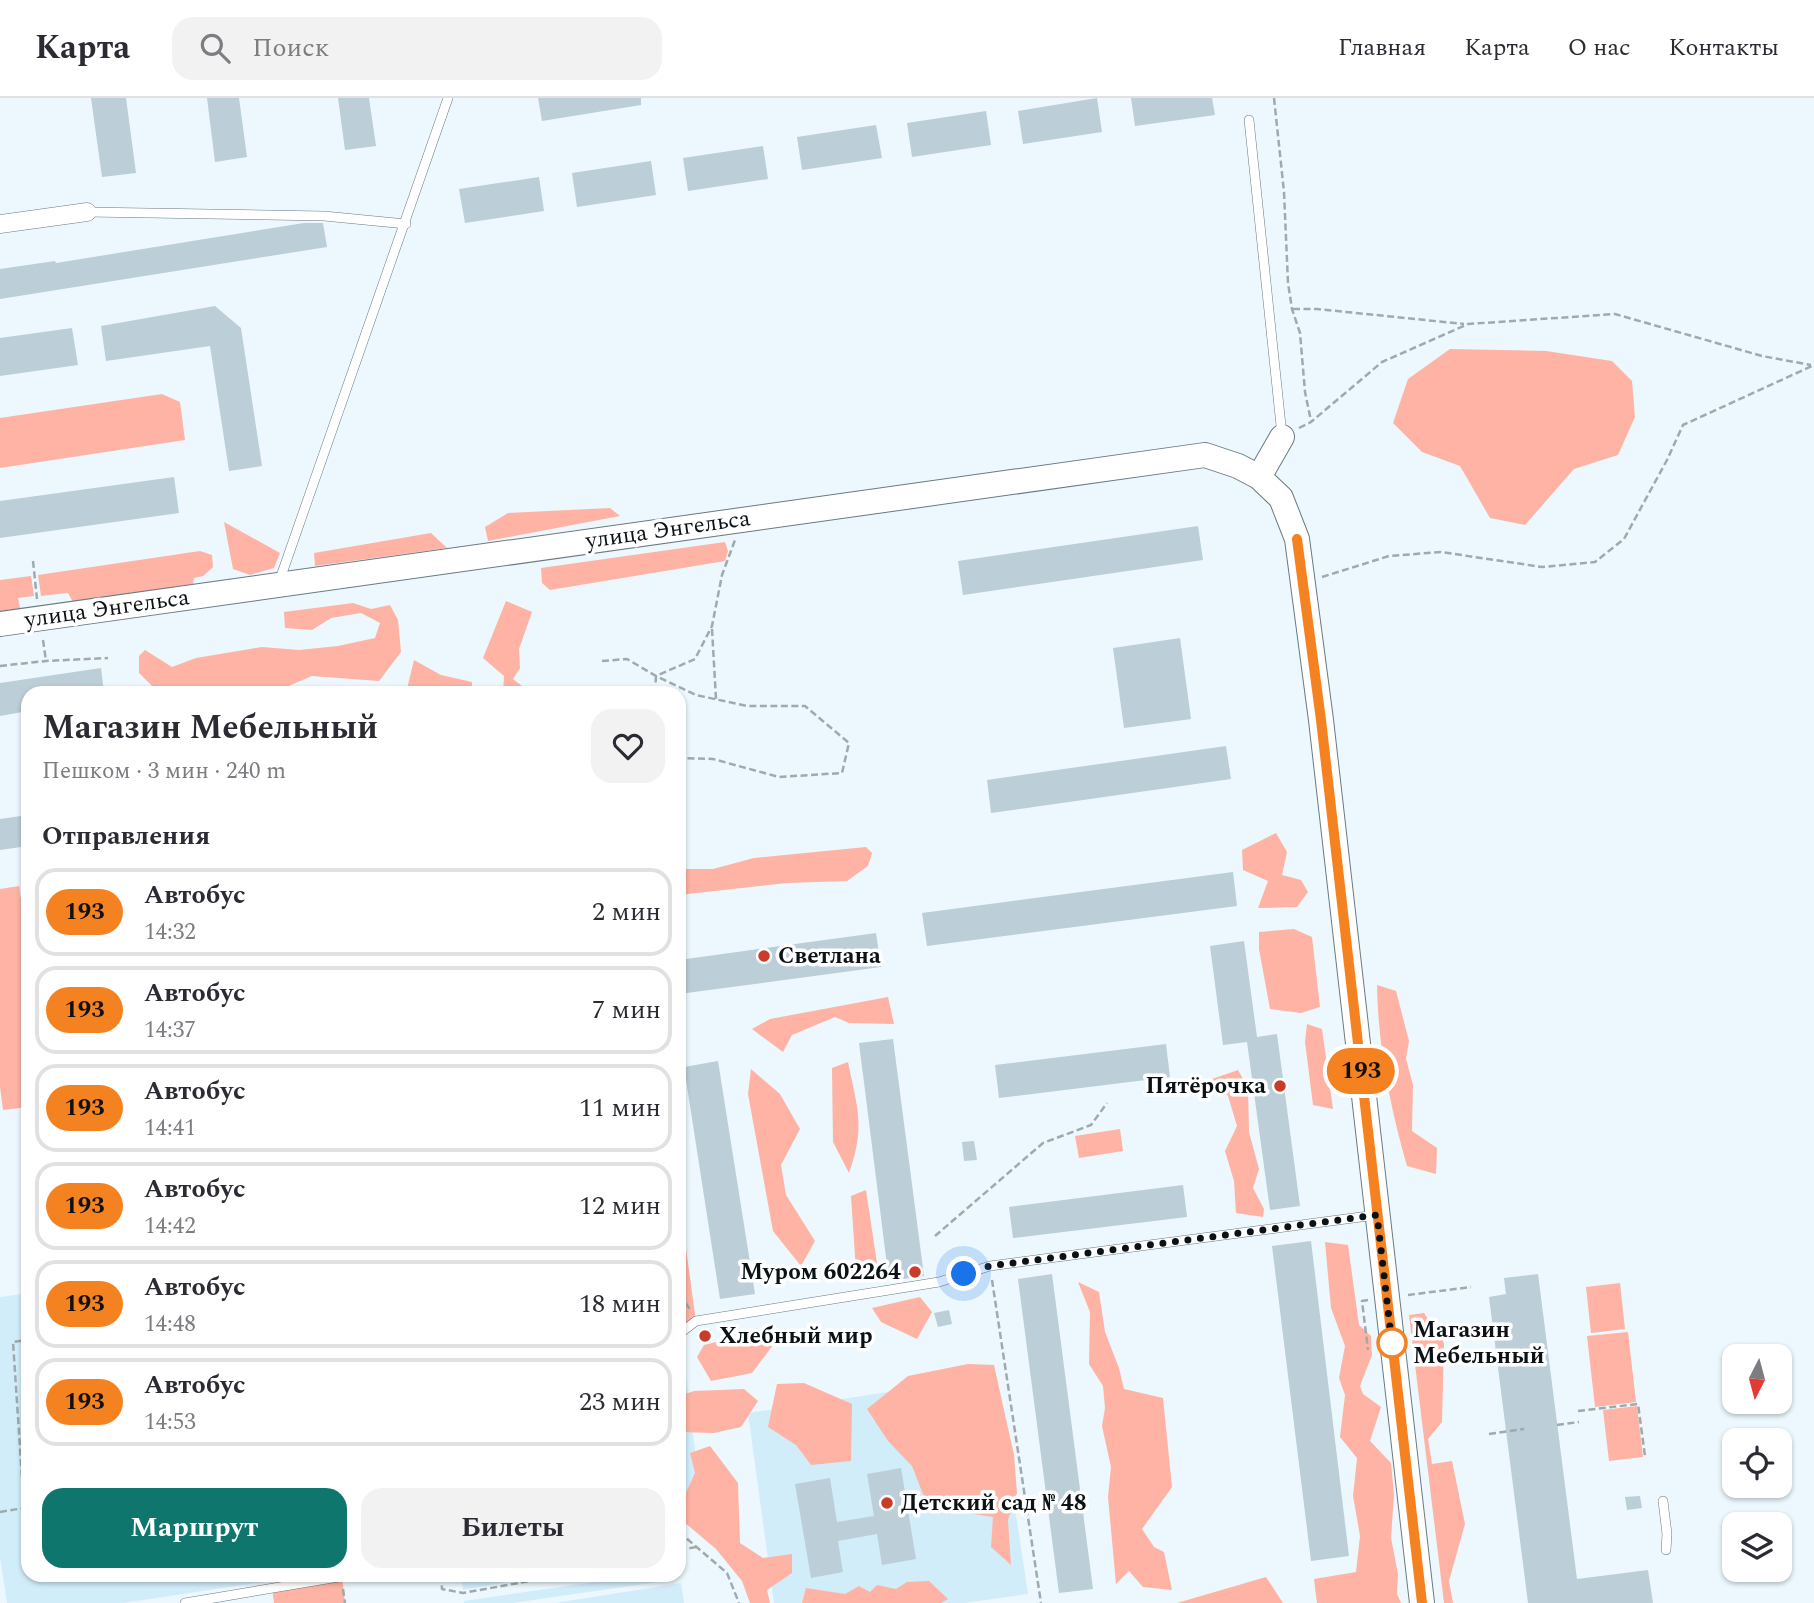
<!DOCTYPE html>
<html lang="ru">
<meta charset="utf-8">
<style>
body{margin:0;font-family:Spectral,serif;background:#f2f2f3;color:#2b2b33;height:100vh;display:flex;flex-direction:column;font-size:26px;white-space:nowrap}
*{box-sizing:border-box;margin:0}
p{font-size:23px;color:#7c7c81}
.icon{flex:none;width:38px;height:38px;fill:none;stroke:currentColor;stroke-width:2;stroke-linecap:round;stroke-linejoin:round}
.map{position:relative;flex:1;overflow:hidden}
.details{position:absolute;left:21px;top:588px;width:665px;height:896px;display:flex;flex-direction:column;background:#fff;border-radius:21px;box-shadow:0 2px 5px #0004}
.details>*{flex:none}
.badge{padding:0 14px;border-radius:23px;font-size:24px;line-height:46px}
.needle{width:46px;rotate:186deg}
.tools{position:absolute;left:1722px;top:1246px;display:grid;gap:14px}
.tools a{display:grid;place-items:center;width:70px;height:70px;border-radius:14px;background:#fff;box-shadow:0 2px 5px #0004;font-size:35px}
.you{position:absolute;width:35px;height:35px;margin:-18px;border:5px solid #fff;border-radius:50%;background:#1a73e8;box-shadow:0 0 0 10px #1a73e833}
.map>.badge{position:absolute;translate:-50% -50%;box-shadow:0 0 0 4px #fff}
h2{padding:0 21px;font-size:26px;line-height:63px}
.round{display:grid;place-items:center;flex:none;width:74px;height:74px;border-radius:21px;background:#f2f2f3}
.summary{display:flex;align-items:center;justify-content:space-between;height:119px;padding:0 21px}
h1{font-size:33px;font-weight:700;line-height:52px}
.primary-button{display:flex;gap:14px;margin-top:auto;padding:14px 21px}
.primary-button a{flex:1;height:80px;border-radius:21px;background:#0f766e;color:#fff;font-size:28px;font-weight:700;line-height:80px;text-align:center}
.primary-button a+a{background:#f2f2f3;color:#2b2b33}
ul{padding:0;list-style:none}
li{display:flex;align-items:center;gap:21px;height:88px;margin:0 14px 10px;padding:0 7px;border:4px solid #e1e1e2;border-radius:21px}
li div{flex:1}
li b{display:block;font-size:26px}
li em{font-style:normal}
li .badge{min-width:77px;font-weight:700;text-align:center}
header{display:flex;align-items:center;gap:42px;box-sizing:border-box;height:98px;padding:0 35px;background:#fff;border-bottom:2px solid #e1e1e2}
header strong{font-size:33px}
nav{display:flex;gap:38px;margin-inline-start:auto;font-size:24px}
.search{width:490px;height:63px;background:#f2f2f3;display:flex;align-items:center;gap:18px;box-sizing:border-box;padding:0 24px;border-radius:21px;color:#7c7c81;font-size:26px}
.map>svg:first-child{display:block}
.built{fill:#d2edfa}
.green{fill:#feb3a4}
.building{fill:#bcced7}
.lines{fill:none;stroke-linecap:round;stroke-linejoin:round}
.lane-casing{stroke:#6a7a82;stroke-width:10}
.street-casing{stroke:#6a7a82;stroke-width:19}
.secondary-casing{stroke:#6a7a82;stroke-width:26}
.path{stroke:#9fa9ae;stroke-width:2.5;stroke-dasharray:7 3.5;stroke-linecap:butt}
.lane{stroke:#fff;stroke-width:9}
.street{stroke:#fff;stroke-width:18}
.secondary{stroke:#fff;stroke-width:24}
.line-casing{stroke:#fff;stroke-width:16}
.line{stroke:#f58220;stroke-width:10}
.walk{stroke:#0b1215;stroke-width:7;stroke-dasharray:0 12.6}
.poi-dot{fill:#c83c29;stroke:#fff;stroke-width:2.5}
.stop-dot{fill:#fff;stroke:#f58220;stroke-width:3.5}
.labels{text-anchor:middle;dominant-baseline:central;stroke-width:7;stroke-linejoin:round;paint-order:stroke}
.street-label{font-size:23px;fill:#0b1215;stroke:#fff}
.poi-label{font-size:23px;font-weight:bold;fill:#0b1215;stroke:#fff;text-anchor:start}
.stop-label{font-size:23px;font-weight:bold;fill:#0b1215;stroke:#fff;text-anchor:start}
</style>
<header>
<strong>Карта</strong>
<div class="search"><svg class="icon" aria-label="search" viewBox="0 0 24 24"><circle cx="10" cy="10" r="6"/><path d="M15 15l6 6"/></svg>Поиск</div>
<nav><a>Главная</a><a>Карта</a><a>О нас</a><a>Контакты</a></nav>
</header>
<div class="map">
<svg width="1814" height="1505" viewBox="0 0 1814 1505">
<rect width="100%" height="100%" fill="#ecf8fd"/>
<!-- built -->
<g class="built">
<path d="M 28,1195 L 28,1477 L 310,1477 L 123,1505 L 7,1505 L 0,1459 L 0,1199 Z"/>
<path d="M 684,1263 L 700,1393 L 679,1395 L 679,1264 Z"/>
<path d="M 995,1278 L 1028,1496 L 964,1505 L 774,1505 L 748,1315 Z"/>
<path d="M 501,1477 L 547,1477 L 463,1492 L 462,1484 Z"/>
<path d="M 643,1477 L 672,1477 L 672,1482 L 512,1505 L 464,1505 L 464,1503 Z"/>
<path d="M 681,1485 L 684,1505 L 555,1505 Z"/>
</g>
<!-- green -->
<g class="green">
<path d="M 1450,251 L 1546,253 L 1612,263 L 1632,283 L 1635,319 L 1618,357 L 1574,371 L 1525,427 L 1490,420 L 1460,368 L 1422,354 L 1393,325 L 1408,281 Z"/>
<path d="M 162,296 L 180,304 L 185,342 L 0,370 L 0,320 Z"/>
<path d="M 610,410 L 620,418 L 488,443 L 485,429 L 508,415 Z"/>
<path d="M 224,424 L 280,455 L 274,470 L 250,477 L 233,471 Z"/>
<path d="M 431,435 L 447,450 L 315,468 L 314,455 Z"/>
<path d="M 725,444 L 728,453 L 725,463 L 550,492 L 542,485 L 541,470 Z"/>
<path d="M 200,453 L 212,457 L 213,469 L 203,478 L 194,480 L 193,486 L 73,504 L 68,495 L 41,498 L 38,477 Z"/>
<path d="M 31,478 L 34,498 L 18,500 L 20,510 L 0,513 L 0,482 Z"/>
<path d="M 506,503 L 532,514 L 519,551 L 520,570 L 513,581 L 531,595 L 503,595 L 504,578 L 483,560 Z"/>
<path d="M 353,505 L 371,511 L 390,507 L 398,522 L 401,554 L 379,583 L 312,578 L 272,595 L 238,588 L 227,595 L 159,595 L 139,575 L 139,558 L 145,552 L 172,569 L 196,560 L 262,549 L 299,552 L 338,548 L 375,540 L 380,525 L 361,515 L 331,520 L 312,532 L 285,530 L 284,514 Z"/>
<path d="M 414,562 L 441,577 L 472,584 L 472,595 L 406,595 Z"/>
<path d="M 1276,735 L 1287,754 L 1282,777 L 1301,782 L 1308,794 L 1297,809 L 1258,810 L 1268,783 L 1243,772 L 1242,752 Z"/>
<path d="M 866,749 L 872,755 L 868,768 L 847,783 L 787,785 L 679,797 L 679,771 L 713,771 L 754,760 Z"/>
<path d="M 19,788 L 28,849 L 28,1009 L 3,1012 L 0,989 L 0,791 Z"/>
<path d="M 1294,831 L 1312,839 L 1320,909 L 1301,915 L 1270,911 L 1259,851 L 1259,834 Z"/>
<path d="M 1377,887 L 1396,893 L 1409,943 L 1406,961 L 1413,987 L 1412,1033 L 1437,1050 L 1436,1076 L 1407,1068 C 1390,1008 1378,949 1377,887 Z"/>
<path d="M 888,899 L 894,926 L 849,925 L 835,919 L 792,937 L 783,954 L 752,931 L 770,921 Z"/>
<path d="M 1307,926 L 1322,931 L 1333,1011 L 1313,1007 L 1305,944 Z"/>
<path d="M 848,964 C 857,1010 866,1028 849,1075 L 833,1044 L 832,970 Z"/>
<path d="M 751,971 L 780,996 L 800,1031 L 781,1067 L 786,1097 L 815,1143 L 801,1168 L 773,1133 L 748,996 Z"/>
<path d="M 1238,972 L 1248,990 L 1249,1034 L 1259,1071 L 1253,1090 L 1264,1111 L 1263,1119 L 1236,1115 L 1234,1083 L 1225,1053 L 1237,1028 L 1228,998 L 1212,981 Z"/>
<path d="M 1120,1031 L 1123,1053 L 1079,1060 L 1075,1038 Z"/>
<path d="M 866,1092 L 878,1172 L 856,1173 L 851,1098 Z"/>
<path d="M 679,1100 L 696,1223 L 679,1225 Z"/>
<path d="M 1325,1144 L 1348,1147 L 1359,1227 L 1371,1238 L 1372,1257 L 1360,1288 L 1363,1296 L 1381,1309 L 1370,1343 L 1391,1365 L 1394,1397 L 1391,1440 L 1398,1476 L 1397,1496 L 1401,1505 L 1317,1505 L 1314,1481 L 1356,1474 L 1360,1438 L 1353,1398 L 1357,1360 L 1340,1339 L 1345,1297 L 1339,1280 L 1345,1248 L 1331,1210 Z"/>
<path d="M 1078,1184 L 1099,1194 L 1105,1234 L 1119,1270 L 1124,1291 L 1163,1300 L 1172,1389 L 1142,1431 L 1154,1449 L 1164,1454 L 1172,1492 L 1143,1489 L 1129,1473 L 1116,1486 L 1108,1399 L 1111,1369 L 1102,1328 L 1105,1310 L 1103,1288 L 1089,1266 L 1090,1214 Z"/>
<path d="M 1620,1185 L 1625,1231 L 1591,1235 L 1586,1189 Z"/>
<path d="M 920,1199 L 932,1214 L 917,1241 L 881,1224 L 872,1210 Z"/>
<path d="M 1424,1215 L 1444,1245 L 1442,1324 L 1428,1341 L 1432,1366 L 1452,1363 L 1465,1426 L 1449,1483 L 1453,1505 L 1444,1505 L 1409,1217 Z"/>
<path d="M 757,1230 L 773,1247 L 752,1275 L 711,1283 L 697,1259 L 704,1247 L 736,1239 Z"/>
<path d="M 1628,1234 L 1636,1304 L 1595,1309 L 1587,1238 Z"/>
<path d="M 968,1266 L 994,1267 L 1014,1357 L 1017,1395 L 1008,1422 L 1011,1467 L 991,1449 L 993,1419 L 943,1411 L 926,1404 L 912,1368 L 888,1343 L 867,1311 L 908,1278 Z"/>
<path d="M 804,1285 L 852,1306 L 851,1363 L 811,1367 L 796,1347 L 768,1329 L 777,1286 Z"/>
<path d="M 744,1291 L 758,1303 L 741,1329 L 714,1335 L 679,1334 L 679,1298 L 694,1293 Z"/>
<path d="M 1637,1308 L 1643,1359 L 1609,1363 L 1603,1312 Z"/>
<path d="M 710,1348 L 738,1385 L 740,1445 L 763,1460 L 792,1456 L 792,1475 L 767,1492 L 770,1505 L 750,1505 L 742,1483 L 716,1451 L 684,1424 L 682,1403 L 695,1375 L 690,1355 Z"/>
<path d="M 342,1478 L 345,1505 L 274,1505 L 272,1490 Z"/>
<path d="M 1266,1479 L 1283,1505 L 1177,1505 Z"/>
<path d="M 929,1483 L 948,1501 L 941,1505 L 802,1505 L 806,1490 L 845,1496 L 859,1488 L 870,1494 L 877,1487 L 896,1491 L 907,1484 Z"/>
</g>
<!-- building -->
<g class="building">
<path d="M 91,0 L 126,0 L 136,75 L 102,79 Z"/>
<path d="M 207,0 L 239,0 L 247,59 L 215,64 Z"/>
<path d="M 338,0 L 369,0 L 376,48 L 345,52 Z"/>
<path d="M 538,0 L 641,0 L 641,7 L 542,23 Z"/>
<path d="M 1097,0 L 1102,34 L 1023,46 L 1018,13 Z"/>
<path d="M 1131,0 L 1212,0 L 1215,17 L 1135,28 Z"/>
<path d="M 986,13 L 991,47 L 912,59 L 907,25 Z"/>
<path d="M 876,27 L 882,60 L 802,72 L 797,39 Z"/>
<path d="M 763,48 L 768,81 L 688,93 L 683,60 Z"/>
<path d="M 651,63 L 656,97 L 577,109 L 572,75 Z"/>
<path d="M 539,79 L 544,113 L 465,125 L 459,91 Z"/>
<path d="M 304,125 L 323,125 L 327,149 L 0,201 L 0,171 L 55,163 L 56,165 Z"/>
<path d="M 215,208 L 241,230 L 262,368 L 229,373 L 210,248 L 106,263 L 101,228 Z"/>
<path d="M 72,230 L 78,267 L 0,278 L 0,240 Z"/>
<path d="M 174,379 L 179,415 L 0,440 L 0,403 Z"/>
<path d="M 1198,428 L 1203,462 L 963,497 L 958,463 Z"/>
<path d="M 1180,540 L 1191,621 L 1124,630 L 1113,550 Z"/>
<path d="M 101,570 L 104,595 L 28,595 L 28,613 L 0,618 L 0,585 Z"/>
<path d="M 1226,648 L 1231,681 L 991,715 L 987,682 Z"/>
<path d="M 28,717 L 28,748 L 0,752 L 0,721 Z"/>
<path d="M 1233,774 L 1237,808 L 927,848 L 922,815 Z"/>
<path d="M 876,835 L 881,869 L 679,896 L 679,862 Z"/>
<path d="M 1244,843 L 1257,939 L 1277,936 L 1300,1108 L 1270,1112 L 1247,944 L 1223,947 L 1210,848 Z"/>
<path d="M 893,941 L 924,1178 L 889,1183 L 859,945 Z"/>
<path d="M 1166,946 L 1170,979 L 999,1000 L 995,967 Z"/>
<path d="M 718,963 L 755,1196 L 720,1201 L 684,969 Z"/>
<path d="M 974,1043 L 977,1062 L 964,1063 L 962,1044 Z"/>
<path d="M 1183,1087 L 1187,1119 L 1013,1140 L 1009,1109 Z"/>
<path d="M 1311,1143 L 1349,1458 L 1311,1463 L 1272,1148 Z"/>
<path d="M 1052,1176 L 1093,1491 L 1059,1495 L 1018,1181 Z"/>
<path d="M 1538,1176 L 1577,1481 L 1648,1472 L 1653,1505 L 1528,1505 L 1489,1199 L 1506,1196 L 1504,1180 Z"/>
<path d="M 949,1212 L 952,1226 L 938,1229 L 934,1215 Z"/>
<path d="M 901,1370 L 916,1461 L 882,1467 L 877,1436 L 838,1443 L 843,1474 L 811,1480 L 795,1386 L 830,1380 L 837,1424 L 874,1418 L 867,1376 Z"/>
<path d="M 1640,1398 L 1642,1410 L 1627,1412 L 1625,1399 Z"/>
</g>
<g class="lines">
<defs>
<g id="lane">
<path d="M 1249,22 L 1282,337"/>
<path d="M 87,114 L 324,118 L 406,126"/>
<path d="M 279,484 L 448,0"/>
<path d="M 679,1236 L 696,1223 L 939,1184 L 990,1168 L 1376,1117"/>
<path d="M 1663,1403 L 1667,1436 L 1666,1452"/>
<path d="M 185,1505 L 350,1477"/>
</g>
<path id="street" d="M 0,126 L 87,114"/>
<g id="secondary">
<path d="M 1259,379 L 1282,339"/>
<path d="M 0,526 L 1205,357 L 1238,368 L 1259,379 L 1281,400 L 1297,441 L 1321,622 L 1422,1505"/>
</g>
</defs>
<!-- lane casing -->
<use href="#lane" class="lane-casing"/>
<!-- street casing -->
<use href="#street" class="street-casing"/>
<!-- secondary casing -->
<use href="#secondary" class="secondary-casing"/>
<!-- path -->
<g class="path">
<path d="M 1274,0 L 1284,94 L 1288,185 L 1292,211 L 1300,235 L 1305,294 L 1311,323"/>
<path d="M 1293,211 L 1317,211 L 1464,226"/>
<path d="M 1299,330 L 1311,324 L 1382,264 L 1468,226 L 1615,216 L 1762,258 L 1811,267"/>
<path d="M 33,463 L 37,501"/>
<path d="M 1322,479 L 1389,458 L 1441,454 L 1542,469 L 1595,464 L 1624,441 L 1667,362 L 1683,327 L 1812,268"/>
<path d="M 712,531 L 716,601"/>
<path d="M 43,542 L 46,563"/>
<path d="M 602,563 L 627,561 L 656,578 L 696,597 L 747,608 L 805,608 L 849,645 L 842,675 L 779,679 L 713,661 L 679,660"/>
<path d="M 0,568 L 46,563 L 108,560"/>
<path d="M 655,595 L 656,578 L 695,561 L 712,528 L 722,477 L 735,442"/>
<path d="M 935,1138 L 1043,1045 L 1091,1027 L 1107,1005"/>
<path d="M 992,1182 L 1041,1505"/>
<path d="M 679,1197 L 690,1211"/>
<path d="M 1408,1197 L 1471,1189"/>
<path d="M 1368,1202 L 1362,1203 L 1368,1252"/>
<path d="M 1578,1313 L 1638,1306 L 1645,1358"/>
<path d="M 1557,1327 L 1579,1324"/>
<path d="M 1489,1336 L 1524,1331"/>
<path d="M 24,1410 L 13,1244 L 28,1242"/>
<path d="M 0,1414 L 24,1410 L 28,1412"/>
<path d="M 679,1434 L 727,1475 L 739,1505"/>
<path d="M 679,1452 L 696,1449"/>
<path d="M 441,1477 L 442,1491 L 463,1495 L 563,1477"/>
<path d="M 343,1491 L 345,1505"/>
</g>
<!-- lane -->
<use href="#lane" class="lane"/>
<!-- street -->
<use href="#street" class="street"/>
<!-- secondary -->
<use href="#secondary" class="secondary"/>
</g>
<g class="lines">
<defs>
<path id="line" d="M 1297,441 L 1321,622 L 1422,1505"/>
</defs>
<!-- line casing -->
<use href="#line" class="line-casing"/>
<!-- line -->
<use href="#line" class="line"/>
<!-- walk -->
<path class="walk" d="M 964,1176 L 990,1168 L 1377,1117 L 1393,1255 L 1392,1245"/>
</g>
<!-- markers -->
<g class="poi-dot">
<circle cx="764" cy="858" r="7"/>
<circle cx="1280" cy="988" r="7"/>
<circle cx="915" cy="1174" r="7"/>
<circle cx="705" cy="1238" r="7"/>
<circle cx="887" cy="1405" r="7"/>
</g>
<circle class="stop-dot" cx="1392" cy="1245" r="14"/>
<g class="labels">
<!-- street labels -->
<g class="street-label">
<text transform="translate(668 432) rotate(-8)">улица Энгельса</text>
<text transform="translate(107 511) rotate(-8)">улица Энгельса</text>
</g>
<!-- poi labels -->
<g class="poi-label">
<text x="778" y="858">Светлана</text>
<text x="1266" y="988" text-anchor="end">Пятёрочка</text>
<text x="901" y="1174" text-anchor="end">Муром 602264</text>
<text x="719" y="1238">Хлебный мир</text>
<text x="901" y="1405">Детский сад № 48</text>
</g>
<!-- stop labels -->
<g class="stop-label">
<text x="1413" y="1232">Магазин<tspan x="1413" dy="26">Мебельный</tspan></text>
</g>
</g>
</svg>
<div class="tools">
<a><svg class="needle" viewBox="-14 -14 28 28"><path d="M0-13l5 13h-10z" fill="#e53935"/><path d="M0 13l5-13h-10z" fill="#7c7c81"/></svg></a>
<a><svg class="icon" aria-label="locate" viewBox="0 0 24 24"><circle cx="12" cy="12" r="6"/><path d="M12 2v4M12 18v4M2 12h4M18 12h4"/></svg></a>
<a><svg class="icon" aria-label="layers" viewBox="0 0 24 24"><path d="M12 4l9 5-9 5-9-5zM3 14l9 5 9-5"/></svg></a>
</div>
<div class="you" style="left:964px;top:1176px"></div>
<b class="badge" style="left:1361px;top:973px;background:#f58220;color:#111">193</b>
<section class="details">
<div class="summary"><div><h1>Магазин Мебельный</h1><p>Пешком · 3 мин · 240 m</p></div><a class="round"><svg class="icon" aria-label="heart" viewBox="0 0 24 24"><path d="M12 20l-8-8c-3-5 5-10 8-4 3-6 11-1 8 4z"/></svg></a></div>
<h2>Отправления</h2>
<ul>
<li><span class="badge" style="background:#f58220;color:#111">193</span><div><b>Автобус</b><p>14:32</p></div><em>2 мин</em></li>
<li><span class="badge" style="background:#f58220;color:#111">193</span><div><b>Автобус</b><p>14:37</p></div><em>7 мин</em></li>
<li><span class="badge" style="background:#f58220;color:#111">193</span><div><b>Автобус</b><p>14:41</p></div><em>11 мин</em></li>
<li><span class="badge" style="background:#f58220;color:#111">193</span><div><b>Автобус</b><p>14:42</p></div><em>12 мин</em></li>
<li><span class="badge" style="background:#f58220;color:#111">193</span><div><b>Автобус</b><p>14:48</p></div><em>18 мин</em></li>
<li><span class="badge" style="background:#f58220;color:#111">193</span><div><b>Автобус</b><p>14:53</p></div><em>23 мин</em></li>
</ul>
<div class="primary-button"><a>Маршрут</a><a>Билеты</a></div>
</section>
</div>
